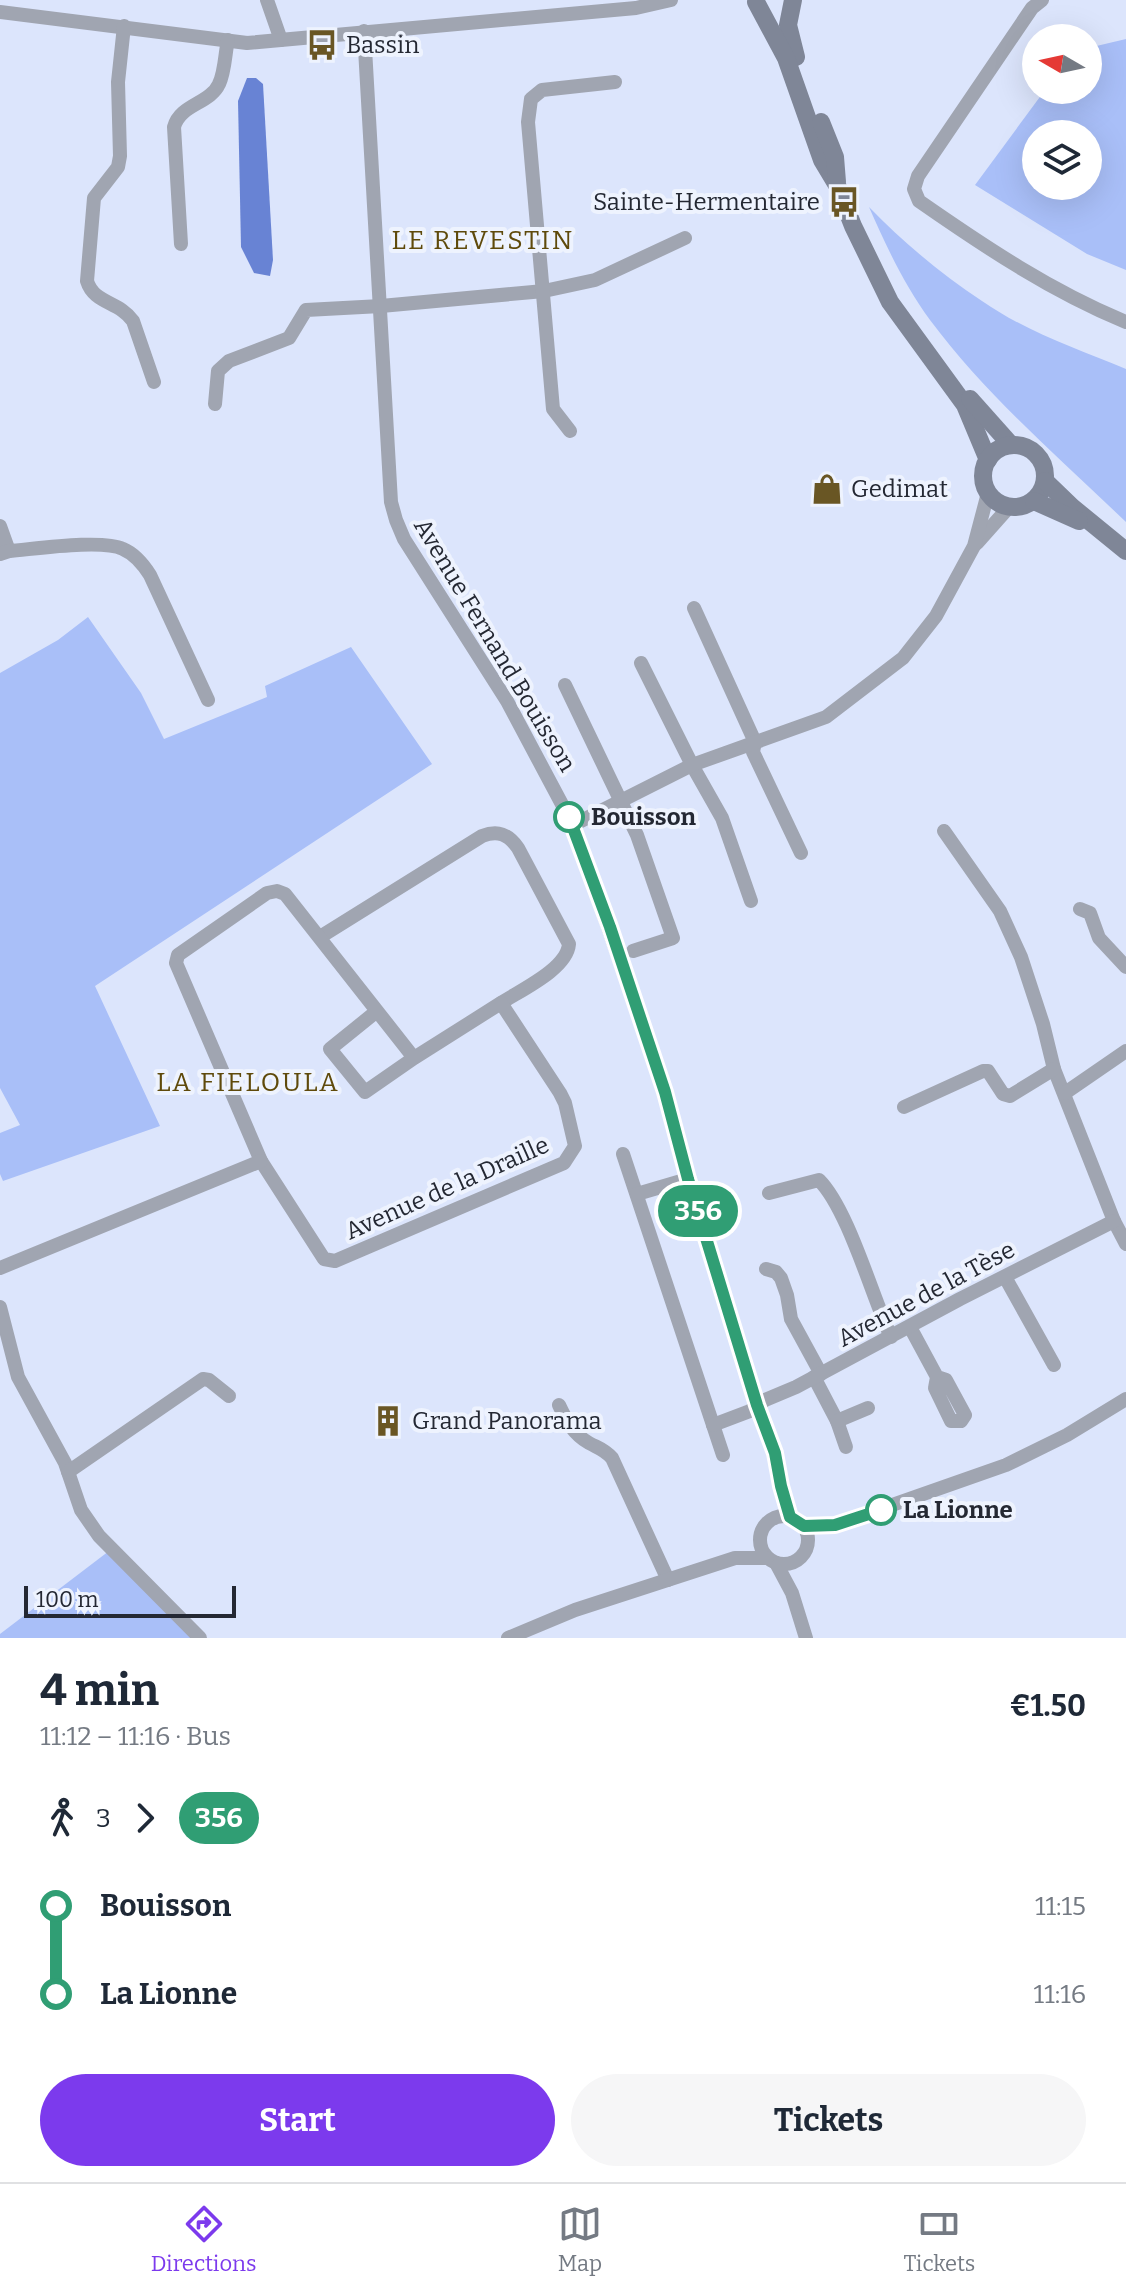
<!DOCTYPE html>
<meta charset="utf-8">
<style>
body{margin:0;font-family:Bitter,serif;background:#f6f6f7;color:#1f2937;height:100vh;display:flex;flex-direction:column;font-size:30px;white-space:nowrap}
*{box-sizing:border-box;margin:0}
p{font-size:26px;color:#747a83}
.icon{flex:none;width:44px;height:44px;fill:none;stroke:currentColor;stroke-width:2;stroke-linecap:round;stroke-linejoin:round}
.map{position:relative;height:1638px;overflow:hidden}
.drawer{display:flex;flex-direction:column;background:#fff;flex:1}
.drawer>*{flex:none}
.badge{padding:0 16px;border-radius:26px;font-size:28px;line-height:52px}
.needle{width:52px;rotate:279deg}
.controls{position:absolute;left:1022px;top:24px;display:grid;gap:16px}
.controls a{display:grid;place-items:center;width:80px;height:80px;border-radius:50%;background:#fff;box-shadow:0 8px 32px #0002;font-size:40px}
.scale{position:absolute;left:24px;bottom:20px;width:212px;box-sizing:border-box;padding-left:8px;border:4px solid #242833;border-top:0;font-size:22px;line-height:28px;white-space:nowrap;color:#242833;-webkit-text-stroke:6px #eef3fe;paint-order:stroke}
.map>.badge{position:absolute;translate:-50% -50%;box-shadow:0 0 0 4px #fff}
.legs{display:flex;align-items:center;gap:12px;height:88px;padding:0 40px;font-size:26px}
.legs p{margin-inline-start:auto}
.headline{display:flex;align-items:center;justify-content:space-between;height:136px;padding:0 40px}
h1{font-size:44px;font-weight:700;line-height:60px}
.cta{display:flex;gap:16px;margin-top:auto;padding:16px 40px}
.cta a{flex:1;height:92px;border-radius:48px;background:#7c3aed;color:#fff;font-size:32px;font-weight:700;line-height:92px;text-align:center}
.cta a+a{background:#f6f6f7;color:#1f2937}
ul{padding:0 40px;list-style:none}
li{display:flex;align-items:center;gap:28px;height:88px;font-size:30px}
li i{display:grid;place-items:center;width:12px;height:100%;margin:0 10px;background:currentColor}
li i::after{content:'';width:20px;height:20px;margin:-10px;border:6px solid;border-radius:50%;background:#fff}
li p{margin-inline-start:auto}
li:first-child i{background:linear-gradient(#0000 50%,currentColor 0)}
li:last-child i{background:linear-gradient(currentColor 50%,#0000 0)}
.menu{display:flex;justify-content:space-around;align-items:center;height:112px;border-top:2px solid #e0e1e3;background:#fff;font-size:22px;color:#747a83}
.menu a{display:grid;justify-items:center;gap:4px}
.menu .active{color:#7c3aed}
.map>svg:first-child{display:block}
.green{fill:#a9bff8;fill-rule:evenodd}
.water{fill:#6883d4}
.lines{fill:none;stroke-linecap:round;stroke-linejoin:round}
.minor{stroke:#a0a5b1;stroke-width:14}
.secondary{stroke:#7f8697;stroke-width:18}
.line-1-casing{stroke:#fff;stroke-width:18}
.line-1{stroke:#309e74;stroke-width:12}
.stop-1-dot{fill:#fff;stroke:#309e74;stroke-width:4}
.labels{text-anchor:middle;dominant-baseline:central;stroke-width:8;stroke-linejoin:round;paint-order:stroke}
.poi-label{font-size:24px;fill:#242833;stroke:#eef3fe;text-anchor:start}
.street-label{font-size:24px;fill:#242833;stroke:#eef3fe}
.stop-label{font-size:24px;font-weight:bold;fill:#242833;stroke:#eef3fe;text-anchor:start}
.neighbourhood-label{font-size:26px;letter-spacing:2px;fill:#5f4a0b;stroke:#eef3fe}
</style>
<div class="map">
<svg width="1126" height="1638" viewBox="0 0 1126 1638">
<rect width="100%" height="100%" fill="#dce5fc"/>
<!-- green -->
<g class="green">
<path d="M 1126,39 L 1126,270 L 1087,254 L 975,185 L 1045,90 L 1088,90 L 1088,48 ZM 1088,134 L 1088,186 L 1036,186 L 1036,134 Z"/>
<path d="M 869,207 C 903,242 941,274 982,301 C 1025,331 1077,349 1126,369 L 1126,522 C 1059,458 986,395 930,320 C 905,286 886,246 869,207 Z"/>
<path d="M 88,617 L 141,693 L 164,739 L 267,697 L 265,686 L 351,647 L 432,764 L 95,986 L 160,1126 L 3,1181 L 0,1174 L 0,1133 L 20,1125 L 0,1088 L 0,673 L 58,640 Z"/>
<path d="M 109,1551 L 192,1638 L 0,1638 L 0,1634 Z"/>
</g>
<!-- water -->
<path class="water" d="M 247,78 L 256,78 L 263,84 L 273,260 L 270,276 L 254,273 L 241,247 L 238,101 Z"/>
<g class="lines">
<!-- minor -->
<g class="minor">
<path d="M 267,0 L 281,40"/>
<path d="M 1042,0 L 1032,8 L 918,176 L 914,189 L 919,201 C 985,247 1051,291 1126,322"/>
<path d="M 0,12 L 247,43 L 636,8 L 671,0"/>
<path d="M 124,26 L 118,82 L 120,156 L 118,167 L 94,198 L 87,281 C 94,304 119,301 133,321 L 154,382"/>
<path d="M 364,31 L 391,502 L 396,520 L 404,539 L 507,701 L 573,825 L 665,1092 L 688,1179 L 757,1405 L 775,1453 L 781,1486 L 790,1517"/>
<path d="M 181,244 L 174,127 C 180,104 210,104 219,84 C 225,72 225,53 228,40"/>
<path d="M 215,404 L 218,371 L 229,361 L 289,338 L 306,310 L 381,306 L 544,291 L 595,280 L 685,238"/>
<path d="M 570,431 L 553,409 L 528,122 L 531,99 L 542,90 L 615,82"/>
<path d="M 0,526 L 9,551"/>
<path d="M 977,543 L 1009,507"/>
<path d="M 0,554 L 9,551 C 35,549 102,539 123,549 C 135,554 143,564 150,575 L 208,700"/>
<path d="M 694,608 L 755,742 L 753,752 L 801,853"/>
<path d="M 641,663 L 692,765 L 722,818 L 751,901"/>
<path d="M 565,685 L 637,835 L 673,938 L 633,951"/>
<path d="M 573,825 L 692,765 L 826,717 L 903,658 L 936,616 L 974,546 L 988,493"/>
<path d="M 944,831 L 1000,911 L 1021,957 L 1043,1024 L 1054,1069 L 1114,1221 L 1126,1244"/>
<path d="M 1080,909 L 1090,913 L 1099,938 L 1126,967"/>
<path d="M 320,937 L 482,836 C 498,830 508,834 518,848 L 569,944 C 567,969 521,990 501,1003"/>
<path d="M 377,1011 L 330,1049 L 365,1092 L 414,1058 L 501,1003 L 560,1093 L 565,1103 L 575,1146 L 564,1163 L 335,1261 L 324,1259 L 261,1161 L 176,963 L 178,955 L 267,893 L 277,891 L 285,894 C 328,948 371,1003 414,1058"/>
<path d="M 1065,1093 L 1126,1051"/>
<path d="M 904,1107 L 983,1071 L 988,1071 L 1003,1094 L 1010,1096 L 1054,1069"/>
<path d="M 623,1154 L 723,1455"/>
<path d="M 769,1193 L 819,1180 C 848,1209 872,1296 891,1337"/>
<path d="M 637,1194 L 688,1179"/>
<path d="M 0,1268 L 261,1161"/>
<path d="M 766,1269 L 776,1272 L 781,1278 L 787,1295 L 791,1319 L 821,1374"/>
<path d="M 1005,1277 L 1054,1365"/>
<path d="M 0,1307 L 18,1377 L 65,1463 L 81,1510 L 99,1536 L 200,1638"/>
<path d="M 910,1327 L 937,1377 L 935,1388 L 951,1421 L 961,1421 L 965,1415 L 946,1380 L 937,1377"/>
<path d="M 814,1377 L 837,1421 L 846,1447"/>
<path d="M 559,1405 C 566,1420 573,1434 589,1443 C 598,1448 604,1449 612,1458 L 668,1580"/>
<path d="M 837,1421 L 868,1408"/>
<path d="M 713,1425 L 750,1411 L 765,1400 L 796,1387 L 960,1299 L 1114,1221"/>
<path d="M 68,1472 L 203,1379 L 209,1380 L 229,1396"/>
<circle cx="784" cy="1540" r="24"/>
<path d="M 804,1526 L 835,1525 L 1006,1465 L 1067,1435 L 1126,1399"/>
<path d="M 776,1563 L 792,1593 L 806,1638"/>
<path d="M 508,1638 L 575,1610 L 735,1558 L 767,1558"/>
</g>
<!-- secondary -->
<g class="secondary">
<path d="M 793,0 L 788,25 L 796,57"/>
<path d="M 756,2 L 786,58 L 822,160 L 837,185 L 853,226 L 890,302 L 965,405 L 988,460"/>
<path d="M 821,122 L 835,157 L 837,182"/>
<path d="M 970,399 L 1011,445"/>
<circle cx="1014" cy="476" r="31"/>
<path d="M 1045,481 L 1072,507 L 1126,551"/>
<path d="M 1034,501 L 1079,521"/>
</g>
</g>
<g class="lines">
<defs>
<path id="line-1" d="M 569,817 L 610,927 L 665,1092 L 688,1179 L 757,1405 L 775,1453 L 781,1486 L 790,1517 L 804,1526 L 835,1525 L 881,1510"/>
</defs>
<!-- line-1 casing -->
<use href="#line-1" class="line-1-casing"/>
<!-- line-1 -->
<use href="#line-1" class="line-1"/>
</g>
<!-- icons -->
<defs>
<symbol id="bus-bare" viewBox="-9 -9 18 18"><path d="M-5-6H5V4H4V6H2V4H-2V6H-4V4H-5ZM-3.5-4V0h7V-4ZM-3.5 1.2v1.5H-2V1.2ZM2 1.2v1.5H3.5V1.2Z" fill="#695624" stroke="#eef3fe" stroke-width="2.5" paint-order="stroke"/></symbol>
<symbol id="shop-bare" viewBox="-9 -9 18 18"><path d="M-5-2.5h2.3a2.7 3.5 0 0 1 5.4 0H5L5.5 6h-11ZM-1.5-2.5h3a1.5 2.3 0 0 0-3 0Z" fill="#695624" stroke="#eef3fe" stroke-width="2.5" paint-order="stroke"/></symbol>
<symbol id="building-bare" viewBox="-9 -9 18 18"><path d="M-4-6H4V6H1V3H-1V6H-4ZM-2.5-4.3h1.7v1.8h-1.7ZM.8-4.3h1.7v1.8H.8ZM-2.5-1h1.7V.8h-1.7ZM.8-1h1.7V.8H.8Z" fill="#695624" stroke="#eef3fe" stroke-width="2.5" paint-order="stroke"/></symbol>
</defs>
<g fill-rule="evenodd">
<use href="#bus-bare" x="300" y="23" width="44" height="44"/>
<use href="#bus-bare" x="822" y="180" width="44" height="44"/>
<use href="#shop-bare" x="805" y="467" width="44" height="44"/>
<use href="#building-bare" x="366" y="1399" width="44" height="44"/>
</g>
<!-- markers -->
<g class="stop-1-dot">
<circle cx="569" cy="817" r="14"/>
<circle cx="881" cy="1510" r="14"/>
</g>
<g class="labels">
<!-- poi labels -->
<g class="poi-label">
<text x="346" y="45">Bassin</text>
<text x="820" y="202" text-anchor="end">Sainte-Hermentaire</text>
<text x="851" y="489">Gedimat</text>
<text x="412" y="1421">Grand Panorama</text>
</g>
<!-- street labels -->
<g class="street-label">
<text transform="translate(495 645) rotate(59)">Avenue Fernand Bouisson</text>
<text transform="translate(447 1188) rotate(-24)">Avenue de la Draille</text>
<text transform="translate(926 1294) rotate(-28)">Avenue de la Tèse</text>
</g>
<!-- stop labels -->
<g class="stop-label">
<text x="591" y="817">Bouisson</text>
<text x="903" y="1510">La Lionne</text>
</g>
<!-- neighbourhood labels -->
<g class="neighbourhood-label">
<text x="483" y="240">LE REVESTIN</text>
<text x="248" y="1082">LA FIELOULA</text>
</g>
</g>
</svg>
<div class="controls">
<a><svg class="needle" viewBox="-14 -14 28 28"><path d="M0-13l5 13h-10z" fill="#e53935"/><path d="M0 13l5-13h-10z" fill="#747a83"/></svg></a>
<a><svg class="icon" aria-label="layers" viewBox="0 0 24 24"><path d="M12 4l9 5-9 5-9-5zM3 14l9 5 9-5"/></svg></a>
</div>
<div class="scale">100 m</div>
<b class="badge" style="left:698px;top:1211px;background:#309e74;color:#fff">356</b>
</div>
<section class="drawer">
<div class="headline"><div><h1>4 min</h1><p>11:12 – 11:16 · Bus</p></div><b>€1.50</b></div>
<div class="legs"><svg class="icon" aria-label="walk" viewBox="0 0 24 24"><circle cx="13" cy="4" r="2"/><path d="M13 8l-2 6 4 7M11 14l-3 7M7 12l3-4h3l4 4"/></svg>3<svg class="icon" aria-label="forward" viewBox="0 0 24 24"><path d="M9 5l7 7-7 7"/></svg><b class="badge" style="background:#309e74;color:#fff">356</b></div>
<ul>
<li><i style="color:#309e74"></i><b>Bouisson</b><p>11:15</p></li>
<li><i style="color:#309e74"></i><b>La Lionne</b><p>11:16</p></li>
</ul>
<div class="cta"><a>Start</a><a>Tickets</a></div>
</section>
<nav class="menu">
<a class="active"><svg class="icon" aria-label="directions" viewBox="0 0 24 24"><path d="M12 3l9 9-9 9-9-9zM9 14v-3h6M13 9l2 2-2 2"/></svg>Directions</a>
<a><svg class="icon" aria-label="map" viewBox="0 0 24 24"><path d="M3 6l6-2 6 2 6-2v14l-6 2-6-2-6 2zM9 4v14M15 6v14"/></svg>Map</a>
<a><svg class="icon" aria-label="tickets" viewBox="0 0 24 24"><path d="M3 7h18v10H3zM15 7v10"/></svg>Tickets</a>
</nav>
